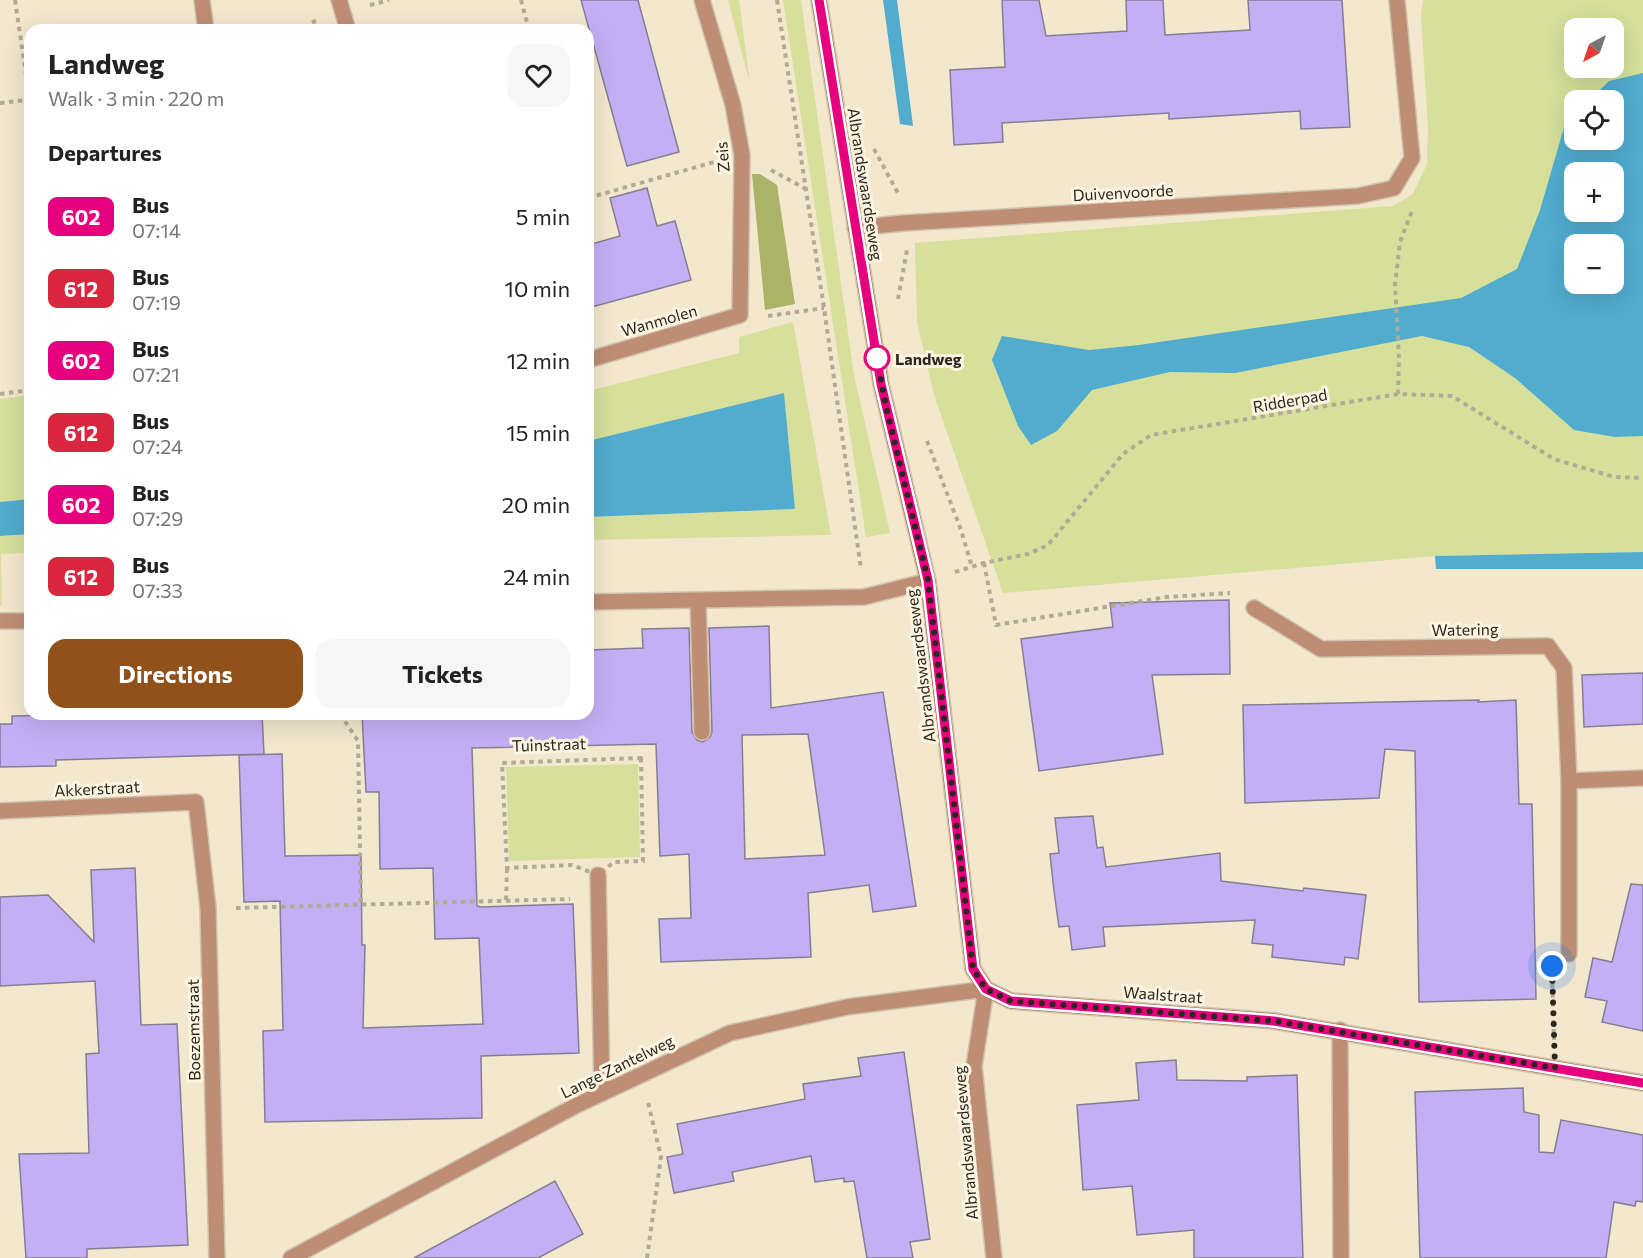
<!DOCTYPE html>
<meta charset="utf-8">
<style>
body{margin:0;font-family:Commissioner,sans-serif;background:#f6f6f6;color:#222;height:100vh;display:flex;flex-direction:column;font-size:22px;white-space:nowrap}
*{box-sizing:border-box;margin:0}
p{font-size:20px;color:#767676}
.icon{flex:none;width:33px;height:33px;fill:none;stroke:currentColor;stroke-width:2;stroke-linecap:round;stroke-linejoin:round}
.map{position:relative;flex:1;overflow:hidden}
.details{position:absolute;left:24px;top:24px;width:570px;height:696px;display:flex;flex-direction:column;background:#fff;border-radius:18px;box-shadow:0 6px 24px #0002}
.details>*{flex:none}
.badge{padding:0 12px;border-radius:9px;font-size:21px;line-height:39px}
.needle{width:39px;rotate:220deg}
.tools{position:absolute;left:1564px;top:18px;display:grid;gap:12px}
.tools a{display:grid;place-items:center;width:60px;height:60px;border-radius:12px;background:#fff;box-shadow:0 6px 24px #0002;font-size:30px}
.you{position:absolute;width:30px;height:30px;margin:-15px;border:4px solid #fff;border-radius:50%;background:#1a73e8;box-shadow:0 0 0 9px #1a73e833}
.map>.badge{position:absolute;translate:-50% -50%;box-shadow:0 0 0 3px #fff}
h2{padding:0 24px;font-size:22px;line-height:54px}
.round{display:grid;place-items:center;flex:none;width:63px;height:63px;border-radius:18px;background:#f6f6f6}
.head{display:flex;align-items:center;justify-content:space-between;height:102px;padding:0 24px}
h1{font-size:28px;font-weight:700;line-height:45px}
.cta{display:flex;gap:12px;margin-top:auto;padding:12px 24px}
.cta a{flex:1;height:69px;border-radius:18px;background:#91511b;color:#fff;font-size:24px;font-weight:700;line-height:69px;text-align:center}
.cta a+a{background:#f6f6f6;color:#222}
ul{padding:0;list-style:none}
li{display:flex;align-items:center;gap:18px;height:72px;padding:0 24px}
li div{flex:1}
li b{display:block;font-size:22px}
li em{font-style:normal}
li .badge{min-width:66px;font-weight:700;text-align:center}
.map>svg:first-child{display:block}
.green{fill:#d6e09b;fill-rule:evenodd}
.forest{fill:#aab368}
.water{fill:#51acce;fill-rule:evenodd}
.building{fill:#c4aff4;stroke:#847e94;stroke-width:1.5;fill-rule:evenodd}
.lines{fill:none;stroke-linecap:round;stroke-linejoin:round}
.lane-casing{stroke:#cfc4ae;stroke-width:18}
.street-casing{stroke:#cfc4ae;stroke-width:18}
.secondary-casing{stroke:#cfc4ae;stroke-width:18}
.path{stroke:#b3aa96;stroke-width:4;stroke-dasharray:4.5 4.5;stroke-linecap:butt}
.lane{stroke:#bf8d73;stroke-width:15}
.street{stroke:#bf8d73;stroke-width:15}
.secondary{stroke:#a76037;stroke-width:15}
.line-casing{stroke:#fff;stroke-width:14}
.line{stroke:#e6007e;stroke-width:9}
.walk{stroke:#2c271e;stroke-width:6;stroke-dasharray:0 10.8}
.stop-dot{fill:#fff;stroke:#e6007e;stroke-width:3}
.labels{text-anchor:middle;dominant-baseline:central;stroke-width:6;stroke-linejoin:round;paint-order:stroke}
.street-label{font-size:16px;fill:#2c271e;stroke:#fef4e1}
.stop-label{font-size:16px;font-weight:bold;fill:#2c271e;stroke:#fef4e1;text-anchor:start}
</style>
<div class="map">
<svg width="1643" height="1258" viewBox="0 0 1643 1258">
<rect width="100%" height="100%" fill="#f3e7ce"/>
<!-- green -->
<g class="green">
<path d="M 728,0 L 739,0 L 750,84 Z"/>
<path d="M 783,0 L 801,0 L 854,375 L 890,533 L 866,537 Z"/>
<path d="M 1423,0 L 1643,0 L 1643,552 L 1435,556 L 1003,593 L 934,395 L 917,322 L 915,243 L 1393,206 L 1413,194 L 1427,164 L 1428,128 L 1421,16 ZM 1575,28 L 1614,28 L 1614,68 L 1575,68 ZM 1575,100 L 1614,100 L 1614,140 L 1575,140 ZM 1575,172 L 1614,172 L 1614,212 L 1575,212 ZM 1575,244 L 1614,244 L 1614,284 L 1575,284 Z"/>
<path d="M 793,322 L 831,535 L 588,540 L 588,517 L 795,509 L 784,393 L 588,441 L 588,391 L 739,353 L 739,337 Z"/>
<path d="M 30,395 L 30,499 L 0,502 L 0,399 Z"/>
<path d="M 30,534 L 30,553 L 1,554 L 2,606 L 0,606 L 0,536 Z"/>
<path d="M 638,764 L 640,857 L 509,861 L 506,767 Z"/>
</g>
<!-- forest -->
<path class="forest" d="M 752,174 L 760,174 L 777,185 L 795,304 L 765,310 Z"/>
<!-- water -->
<g class="water">
<path d="M 883,0 L 897,0 L 913,126 L 900,124 Z"/>
<path d="M 1643,73 L 1643,436 L 1615,437 L 1574,430 L 1515,378 L 1469,347 L 1422,336 L 1235,373 L 1170,372 L 1092,390 L 1057,431 L 1031,445 L 1018,426 L 992,360 L 1002,336 L 1089,350 L 1139,345 L 1461,298 L 1517,269 L 1540,210 L 1565,124 L 1575,115 L 1575,140 L 1614,140 L 1614,100 L 1590,100 L 1609,81 ZM 1614,172 L 1614,212 L 1575,212 L 1575,172 ZM 1575,244 L 1614,244 L 1614,284 L 1575,284 Z"/>
<path d="M 784,393 L 795,509 L 588,517 L 588,441 Z"/>
<path d="M 30,499 L 30,534 L 0,536 L 0,502 Z"/>
<path d="M 1643,552 L 1643,569 L 1436,569 L 1435,556 Z"/>
</g>
<!-- building -->
<g class="building">
<path d="M 581,0 L 638,0 L 679,152 L 627,166 Z"/>
<path d="M 1002,0 L 1039,0 L 1046,36 L 1127,31 L 1126,0 L 1163,0 L 1165,35 L 1250,30 L 1248,0 L 1342,0 L 1350,127 L 1301,129 L 1300,111 L 1169,119 L 1169,113 L 1002,123 L 1003,142 L 954,145 L 950,70 L 1005,67 Z"/>
<path d="M 647,188 L 657,226 L 675,221 L 691,280 L 588,308 L 588,245 L 620,236 L 610,198 Z"/>
<path d="M 1229,600 L 1230,674 L 1152,675 L 1163,754 L 1039,771 L 1021,639 L 1113,627 L 1110,603 Z"/>
<path d="M 769,626 L 771,708 L 883,692 L 916,906 L 873,912 L 869,885 L 808,893 L 811,957 L 661,962 L 659,919 L 691,918 L 689,854 L 660,856 L 656,744 L 472,748 L 477,906 L 481,907 L 573,904 L 579,1053 L 481,1056 L 482,1118 L 265,1122 L 263,1031 L 283,1030 L 280,901 L 244,902 L 239,755 L 282,754 L 285,856 L 361,855 L 362,945 L 365,945 L 363,1028 L 483,1024 L 479,938 L 435,939 L 433,868 L 380,869 L 379,792 L 366,792 L 362,714 L 588,714 L 589,650 L 643,648 L 642,629 L 689,628 L 692,732 L 697,740 L 703,742 L 710,737 L 712,732 L 709,628 ZM 808,734 L 825,855 L 745,859 L 742,735 Z"/>
<path d="M 1643,673 L 1643,724 L 1584,727 L 1582,675 Z"/>
<path d="M 1479,700 L 1478,702 L 1516,700 L 1519,804 L 1532,804 L 1536,999 L 1419,1002 L 1415,751 L 1385,749 L 1379,798 L 1245,803 L 1243,705 Z"/>
<path d="M 144,714 L 262,714 L 264,754 L 56,760 L 56,766 L 0,767 L 0,724 L 12,724 L 12,716 Z"/>
<path d="M 1093,816 L 1097,848 L 1103,847 L 1106,867 L 1220,853 L 1221,881 L 1303,891 L 1304,888 L 1366,895 L 1358,959 L 1345,957 L 1344,965 L 1272,957 L 1273,945 L 1252,943 L 1255,920 L 1103,927 L 1105,946 L 1072,950 L 1069,926 L 1059,927 L 1054,891 L 1050,854 L 1059,853 L 1055,818 Z"/>
<path d="M 135,868 L 141,1025 L 177,1024 L 188,1245 L 87,1249 L 87,1258 L 26,1258 L 19,1154 L 89,1153 L 86,1054 L 99,1053 L 95,981 L 0,986 L 0,897 L 48,895 L 94,942 L 91,870 Z"/>
<path d="M 1631,884 L 1643,885 L 1643,1031 L 1602,1022 L 1607,1001 L 1585,997 L 1593,958 L 1612,962 Z"/>
<path d="M 904,1052 L 930,1239 L 910,1242 L 913,1258 L 867,1258 L 854,1181 L 844,1182 L 844,1178 L 815,1182 L 811,1156 L 732,1172 L 734,1181 L 674,1193 L 667,1157 L 683,1154 L 677,1124 L 805,1099 L 803,1084 L 861,1076 L 858,1058 Z"/>
<path d="M 1176,1060 L 1177,1080 L 1247,1081 L 1247,1077 L 1297,1075 L 1303,1258 L 1194,1258 L 1194,1230 L 1137,1235 L 1132,1186 L 1083,1190 L 1077,1105 L 1139,1100 L 1136,1063 Z"/>
<path d="M 1523,1088 L 1524,1112 L 1539,1115 L 1539,1152 L 1554,1153 L 1561,1120 L 1643,1135 L 1643,1202 L 1636,1201 L 1635,1206 L 1614,1202 L 1606,1258 L 1420,1258 L 1415,1092 Z"/>
<path d="M 555,1181 L 583,1234 L 538,1258 L 414,1258 Z"/>
</g>
<g class="lines">
<defs>
<path id="lane" d="M 698,601 L 702,732"/>
<g id="street">
<path d="M 202,0 L 206,30"/>
<path d="M 339,0 L 348,30"/>
<path d="M 855,228 L 903,223 L 1358,196 L 1394,188 L 1412,158 L 1397,0"/>
<path d="M 588,360 L 740,315 L 742,155 L 733,105 L 702,0"/>
<path d="M 588,602 L 864,597 L 928,581"/>
<path d="M 1254,608 L 1321,649 L 1548,646 L 1564,668 L 1569,781 L 1643,778"/>
<path d="M 0,621 L 30,621"/>
<path d="M 0,811 L 196,802 L 208,908 L 217,1258"/>
<path d="M 598,875 L 602,1092"/>
<path d="M 1569,954 L 1569,781"/>
<path d="M 1340,1030 L 1341,1258"/>
<path d="M 291,1258 L 577,1105 L 730,1033 L 847,1007 L 986,989 L 974,1066 L 994,1258"/>
</g>
<path id="secondary" d="M 819,0 L 881,384 L 928,581 L 973,969 L 986,989 L 1011,1001 L 1274,1021 L 1643,1083"/>
</defs>
<!-- lane casing -->
<use href="#lane" class="lane-casing"/>
<!-- street casing -->
<use href="#street" class="street-casing"/>
<!-- secondary casing -->
<use href="#secondary" class="secondary-casing"/>
<!-- path -->
<g class="path">
<path d="M 15,0 L 30,102"/>
<path d="M 521,0 L 529,30"/>
<path d="M 777,0 L 824,308 L 861,569"/>
<path d="M 370,5 L 389,0"/>
<path d="M 309,30 L 310,23 L 316,21"/>
<path d="M 0,103 L 26,100 L 29,103"/>
<path d="M 874,149 L 899,195"/>
<path d="M 771,170 L 806,189"/>
<path d="M 588,198 L 714,162"/>
<path d="M 898,299 L 907,250"/>
<path d="M 768,316 L 824,308"/>
<path d="M 0,394 L 30,390"/>
<path d="M 1398,394 L 1399,358 L 1395,285 L 1400,242 L 1412,211"/>
<path d="M 927,441 L 961,530 L 972,567"/>
<path d="M 984,563 L 996,625 L 1167,597 L 1230,593"/>
<path d="M 955,572 L 984,563 L 1028,554 L 1048,545 L 1123,454 L 1151,435 L 1398,394 L 1452,396 L 1554,459 L 1614,477 L 1643,478"/>
<path d="M 340,714 L 358,741 L 361,904"/>
<path d="M 641,758 L 643,861 L 614,862 L 598,875 L 572,865 L 507,868 L 502,763 Z"/>
<path d="M 506,900 L 507,868"/>
<path d="M 236,908 L 570,899"/>
<path d="M 1552,975 L 1554,1040"/>
<path d="M 647,1258 L 661,1157 L 648,1102"/>
</g>
<!-- lane -->
<use href="#lane" class="lane"/>
<!-- street -->
<use href="#street" class="street"/>
<!-- secondary -->
<use href="#secondary" class="secondary"/>
</g>
<g class="lines">
<defs>
<path id="line" d="M 819,0 L 881,384 L 928,580 L 973,969 L 986,989 L 1011,1001 L 1274,1021 L 1643,1083"/>
</defs>
<!-- line casing -->
<use href="#line" class="line-casing"/>
<!-- line -->
<use href="#line" class="line"/>
<!-- walk -->
<path class="walk" d="M 877,358 L 886,407 L 928,580 L 973,969 L 986,989 L 1011,1001 L 1274,1021 L 1555,1068 L 1552,966"/>
</g>
<!-- markers -->
<circle class="stop-dot" cx="877" cy="358" r="12"/>
<g class="labels">
<!-- street labels -->
<g class="street-label">
<text transform="translate(722 157) rotate(-95)">Zeis</text>
<text transform="translate(866 184) rotate(81)">Albrandswaardseweg</text>
<text transform="translate(1123 192) rotate(-3)">Duivenvoorde</text>
<text transform="translate(659 320) rotate(-16)">Wanmolen</text>
<text transform="translate(1290 400) rotate(-10)">Ridderpad</text>
<text transform="translate(1465 629) rotate(-1)">Watering</text>
<text transform="translate(920 666) rotate(-97)">Albrandswaardseweg</text>
<text transform="translate(549 744) rotate(-2)">Tuinstraat</text>
<text transform="translate(97 788) rotate(-3)">Akkerstraat</text>
<text transform="translate(1163 994) rotate(4)">Waalstraat</text>
<text transform="translate(193 1030) rotate(-91)">Boezemstraat</text>
<text transform="translate(617 1066) rotate(-26)">Lange Zantelweg</text>
<text transform="translate(965 1143) rotate(-95)">Albrandswaardseweg</text>
</g>
<!-- stop labels -->
<g class="stop-label">
<text x="895" y="358">Landweg</text>
</g>
</g>
</svg>
<div class="tools">
<a><svg class="needle" viewBox="-14 -14 28 28"><path d="M0-13l5 13h-10z" fill="#e53935"/><path d="M0 13l5-13h-10z" fill="#767676"/></svg></a>
<a><svg class="icon" aria-label="locate" viewBox="0 0 24 24"><circle cx="12" cy="12" r="6"/><path d="M12 2v4M12 18v4M2 12h4M18 12h4"/></svg></a>
<a>+</a>
<a>−</a>
</div>
<div class="you" style="left:1552px;top:966px"></div>
<section class="details">
<div class="head"><div><h1>Landweg</h1><p>Walk · 3 min · 220 m</p></div><a class="round"><svg class="icon" aria-label="heart" viewBox="0 0 24 24"><path d="M12 20l-8-8c-3-5 5-10 8-4 3-6 11-1 8 4z"/></svg></a></div>
<h2>Departures</h2>
<ul>
<li><span class="badge" style="background:#e6007e;color:#fff">602</span><div><b>Bus</b><p>07:14</p></div><em>5 min</em></li>
<li><span class="badge" style="background:#d7263d;color:#fff">612</span><div><b>Bus</b><p>07:19</p></div><em>10 min</em></li>
<li><span class="badge" style="background:#e6007e;color:#fff">602</span><div><b>Bus</b><p>07:21</p></div><em>12 min</em></li>
<li><span class="badge" style="background:#d7263d;color:#fff">612</span><div><b>Bus</b><p>07:24</p></div><em>15 min</em></li>
<li><span class="badge" style="background:#e6007e;color:#fff">602</span><div><b>Bus</b><p>07:29</p></div><em>20 min</em></li>
<li><span class="badge" style="background:#d7263d;color:#fff">612</span><div><b>Bus</b><p>07:33</p></div><em>24 min</em></li>
</ul>
<div class="cta"><a>Directions</a><a>Tickets</a></div>
</section>
</div>
